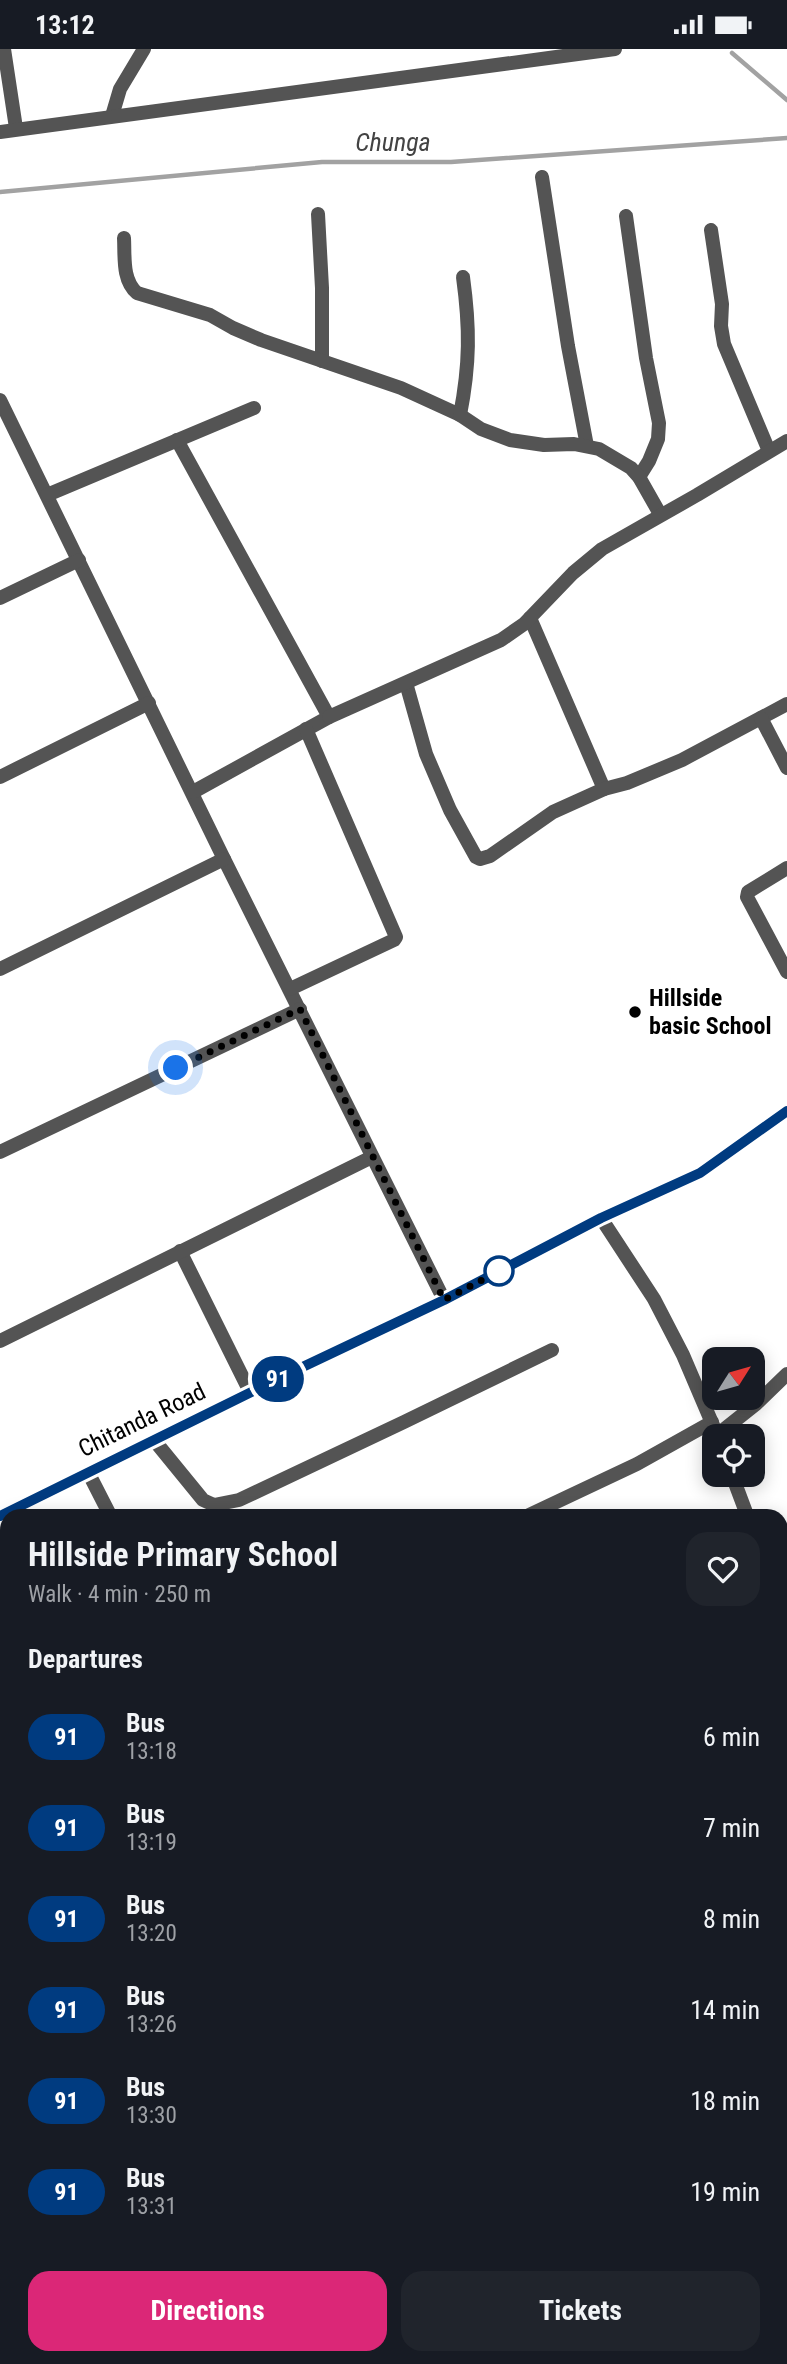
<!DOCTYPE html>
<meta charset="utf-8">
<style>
body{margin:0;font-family:"Roboto Condensed",sans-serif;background:#20242c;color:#f1f3f6;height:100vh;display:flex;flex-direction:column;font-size:26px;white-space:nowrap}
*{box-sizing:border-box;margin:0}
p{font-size:23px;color:#9ea1a6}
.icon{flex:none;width:38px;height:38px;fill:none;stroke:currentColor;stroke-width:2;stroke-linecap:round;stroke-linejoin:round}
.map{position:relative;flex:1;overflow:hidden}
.drawer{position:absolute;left:0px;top:1460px;width:788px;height:856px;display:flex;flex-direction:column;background:#171b24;border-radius:21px 21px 0 0;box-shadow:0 4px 18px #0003}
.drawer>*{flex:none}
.badge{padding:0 14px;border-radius:23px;font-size:24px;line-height:46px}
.needle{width:46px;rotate:53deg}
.buttons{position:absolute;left:702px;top:1298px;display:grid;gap:14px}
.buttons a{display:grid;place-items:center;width:63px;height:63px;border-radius:14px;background:#171b24;box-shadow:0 4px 18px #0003;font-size:35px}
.you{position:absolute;width:35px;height:35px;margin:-18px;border:5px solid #fff;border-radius:50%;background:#1a73e8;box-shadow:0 0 0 10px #1a73e833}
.map>.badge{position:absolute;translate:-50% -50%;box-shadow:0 0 0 4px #fff}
h2{padding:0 28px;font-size:26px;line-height:63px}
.round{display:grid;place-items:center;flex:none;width:74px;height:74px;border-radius:21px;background:#20242c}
.head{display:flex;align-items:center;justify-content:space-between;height:119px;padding:0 28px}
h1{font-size:33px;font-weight:700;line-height:52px}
.primary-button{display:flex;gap:14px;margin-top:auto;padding:14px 28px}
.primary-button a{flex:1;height:80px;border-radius:21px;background:#db2777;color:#fff;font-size:28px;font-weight:700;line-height:80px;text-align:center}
.primary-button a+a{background:#20242c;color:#f1f3f6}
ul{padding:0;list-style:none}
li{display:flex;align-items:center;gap:21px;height:91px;padding:0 28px}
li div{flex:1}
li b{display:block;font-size:26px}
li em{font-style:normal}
li .badge{min-width:77px;font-weight:700;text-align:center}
.status{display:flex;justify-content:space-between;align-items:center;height:49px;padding:0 35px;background:#171b24;direction:ltr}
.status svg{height:19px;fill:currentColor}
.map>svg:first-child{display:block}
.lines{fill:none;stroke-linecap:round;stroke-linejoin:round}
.stream{stroke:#a2a2a2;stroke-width:4.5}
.minor{stroke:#545454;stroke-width:14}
.tertiary{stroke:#545454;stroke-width:14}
.line-casing{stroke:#fff;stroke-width:16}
.line{stroke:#003b80;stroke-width:10}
.walk{stroke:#000;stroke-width:7;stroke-dasharray:0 12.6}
.poi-dot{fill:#000;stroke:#fff;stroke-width:2.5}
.stop-dot{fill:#fff;stroke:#003b80;stroke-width:3.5}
.labels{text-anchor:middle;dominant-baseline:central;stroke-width:6;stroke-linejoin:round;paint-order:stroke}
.poi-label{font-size:24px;font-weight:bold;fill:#000;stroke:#fff;text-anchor:start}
.street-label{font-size:24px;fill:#000;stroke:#fff}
.water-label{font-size:26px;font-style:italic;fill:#434343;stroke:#fff}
</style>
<div class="status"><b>13:12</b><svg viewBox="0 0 49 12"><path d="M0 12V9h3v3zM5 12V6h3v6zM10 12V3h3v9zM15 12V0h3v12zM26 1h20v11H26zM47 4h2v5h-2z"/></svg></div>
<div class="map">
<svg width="787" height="2315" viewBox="0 0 787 2315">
<rect width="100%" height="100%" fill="#fff"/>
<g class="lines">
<!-- stream -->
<g class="stream">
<path d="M 732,4 L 787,51"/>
<path d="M 0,143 L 322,113 L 451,113 L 787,89"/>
</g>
<!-- minor -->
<g class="minor">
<path d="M 4,0 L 16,79"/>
<path d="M 112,67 L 120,40 L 144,0"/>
<path d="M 0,83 L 615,0"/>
<path d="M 542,128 L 568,297 L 587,397"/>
<path d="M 318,165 L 322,239 L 322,312"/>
<path d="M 626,167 L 646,309 L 659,374 L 658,390 L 649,412 L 639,428"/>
<path d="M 711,181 L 722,255 L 721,277 L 724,295 L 769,402"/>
<path d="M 124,189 C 125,208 122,231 137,244 L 210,266 L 233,279 L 261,291 L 401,339 L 460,366 L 481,380 L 510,391 L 544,396 L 574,395 L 599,400 L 631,419 L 639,428 L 660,465"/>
<path d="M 0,351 L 224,810 L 444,1251"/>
<path d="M 460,366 C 470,315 470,279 463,228"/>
<path d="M 177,391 L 329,668 L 193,743"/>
<path d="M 47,446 L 254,359"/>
<path d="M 0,549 L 79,511"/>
<path d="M 530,569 L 604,740"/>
<path d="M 406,634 L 426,705 L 450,761 L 476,808 L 480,810 L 490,807 L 553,763 L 604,740 L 627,734 L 682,711 L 787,655"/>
<path d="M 329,668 L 501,591 L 524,575 L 573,524 L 602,500 L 697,446 L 787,392"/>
<path d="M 761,669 L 787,719"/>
<path d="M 0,728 L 149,654"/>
<path d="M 787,819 L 748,843 L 747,848 L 787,923"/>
<path d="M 0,920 L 224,810"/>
<path d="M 290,940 L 394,891 L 396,888 L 306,680"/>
<path d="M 0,1103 L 300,960"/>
<path d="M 601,1169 L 654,1250 L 683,1306 L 718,1388"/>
<path d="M 180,1202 L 250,1343"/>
<path d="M 0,1292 L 372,1108"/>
<path d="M 717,1386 L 756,1355 L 787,1325"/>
<path d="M 154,1391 L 203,1451 L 214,1456 L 239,1451 L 404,1373 L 552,1301"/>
<path d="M 88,1423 L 110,1466"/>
<path d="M 732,1426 L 747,1466"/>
<path d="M 529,1466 L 637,1415 L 712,1373"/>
<path d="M 780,1521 L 787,1520"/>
<path d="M 0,1592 L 7,1606"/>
<path d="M 780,1708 L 787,1722"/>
<path d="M 787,1743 L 784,1763 L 787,1772"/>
<path d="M 780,1869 L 787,1866"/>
<path d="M 0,2135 L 7,2132"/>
<path d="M 780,2154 L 787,2168"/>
<path d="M 0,2245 L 7,2242"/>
<path d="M 349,2308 L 353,2315"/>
<path d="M 521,2308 L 524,2315"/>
<path d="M 687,2308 L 691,2315"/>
</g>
<!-- tertiary -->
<g class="tertiary">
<path d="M 0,1467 L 292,1323 L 444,1251 L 601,1169 L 700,1124 L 787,1062"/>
<path d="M 0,2014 L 7,2028"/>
<path d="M 140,2308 L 143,2315"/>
</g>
</g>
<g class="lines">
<defs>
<path id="line" d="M 0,1467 L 292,1323 L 444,1251 L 601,1169 L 700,1124 L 787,1062"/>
</defs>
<!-- line casing -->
<use href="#line" class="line-casing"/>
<!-- line -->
<use href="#line" class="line"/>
<!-- walk -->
<path class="walk" d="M 176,1019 L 300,960 L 444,1251 L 499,1222"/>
</g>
<!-- markers -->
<circle class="poi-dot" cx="635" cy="963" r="7"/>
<circle class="stop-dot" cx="499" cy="1222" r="14"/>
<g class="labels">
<!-- poi labels -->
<g class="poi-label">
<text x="649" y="949">Hillside<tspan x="649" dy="28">basic School</tspan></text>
</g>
<!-- street labels -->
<g class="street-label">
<text transform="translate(142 1371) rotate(-26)">Chitanda Road</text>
</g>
<!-- water labels -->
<g class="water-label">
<text x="393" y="93">Chunga</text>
</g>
</g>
</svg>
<div class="buttons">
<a><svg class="needle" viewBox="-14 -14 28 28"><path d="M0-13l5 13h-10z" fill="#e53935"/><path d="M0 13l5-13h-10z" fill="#9ea1a6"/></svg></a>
<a><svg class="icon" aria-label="locate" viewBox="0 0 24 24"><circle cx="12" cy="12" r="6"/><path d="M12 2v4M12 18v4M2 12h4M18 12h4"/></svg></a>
</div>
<div class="you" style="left:176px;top:1019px"></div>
<b class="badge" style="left:278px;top:1330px;background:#003b80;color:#fff">91</b>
<section class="drawer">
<div class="head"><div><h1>Hillside Primary School</h1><p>Walk · 4 min · 250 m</p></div><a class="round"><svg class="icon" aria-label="heart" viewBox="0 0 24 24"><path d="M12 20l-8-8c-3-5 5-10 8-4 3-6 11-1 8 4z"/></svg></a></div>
<h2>Departures</h2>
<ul>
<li><span class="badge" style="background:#003b80;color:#fff">91</span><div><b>Bus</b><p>13:18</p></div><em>6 min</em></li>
<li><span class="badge" style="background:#003b80;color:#fff">91</span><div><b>Bus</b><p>13:19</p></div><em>7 min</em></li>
<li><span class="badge" style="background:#003b80;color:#fff">91</span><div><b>Bus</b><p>13:20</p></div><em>8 min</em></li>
<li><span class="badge" style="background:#003b80;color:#fff">91</span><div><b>Bus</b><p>13:26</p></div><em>14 min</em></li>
<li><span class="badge" style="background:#003b80;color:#fff">91</span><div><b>Bus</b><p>13:30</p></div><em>18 min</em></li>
<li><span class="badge" style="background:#003b80;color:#fff">91</span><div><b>Bus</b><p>13:31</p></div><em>19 min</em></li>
</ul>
<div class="primary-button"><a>Directions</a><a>Tickets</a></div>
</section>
</div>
